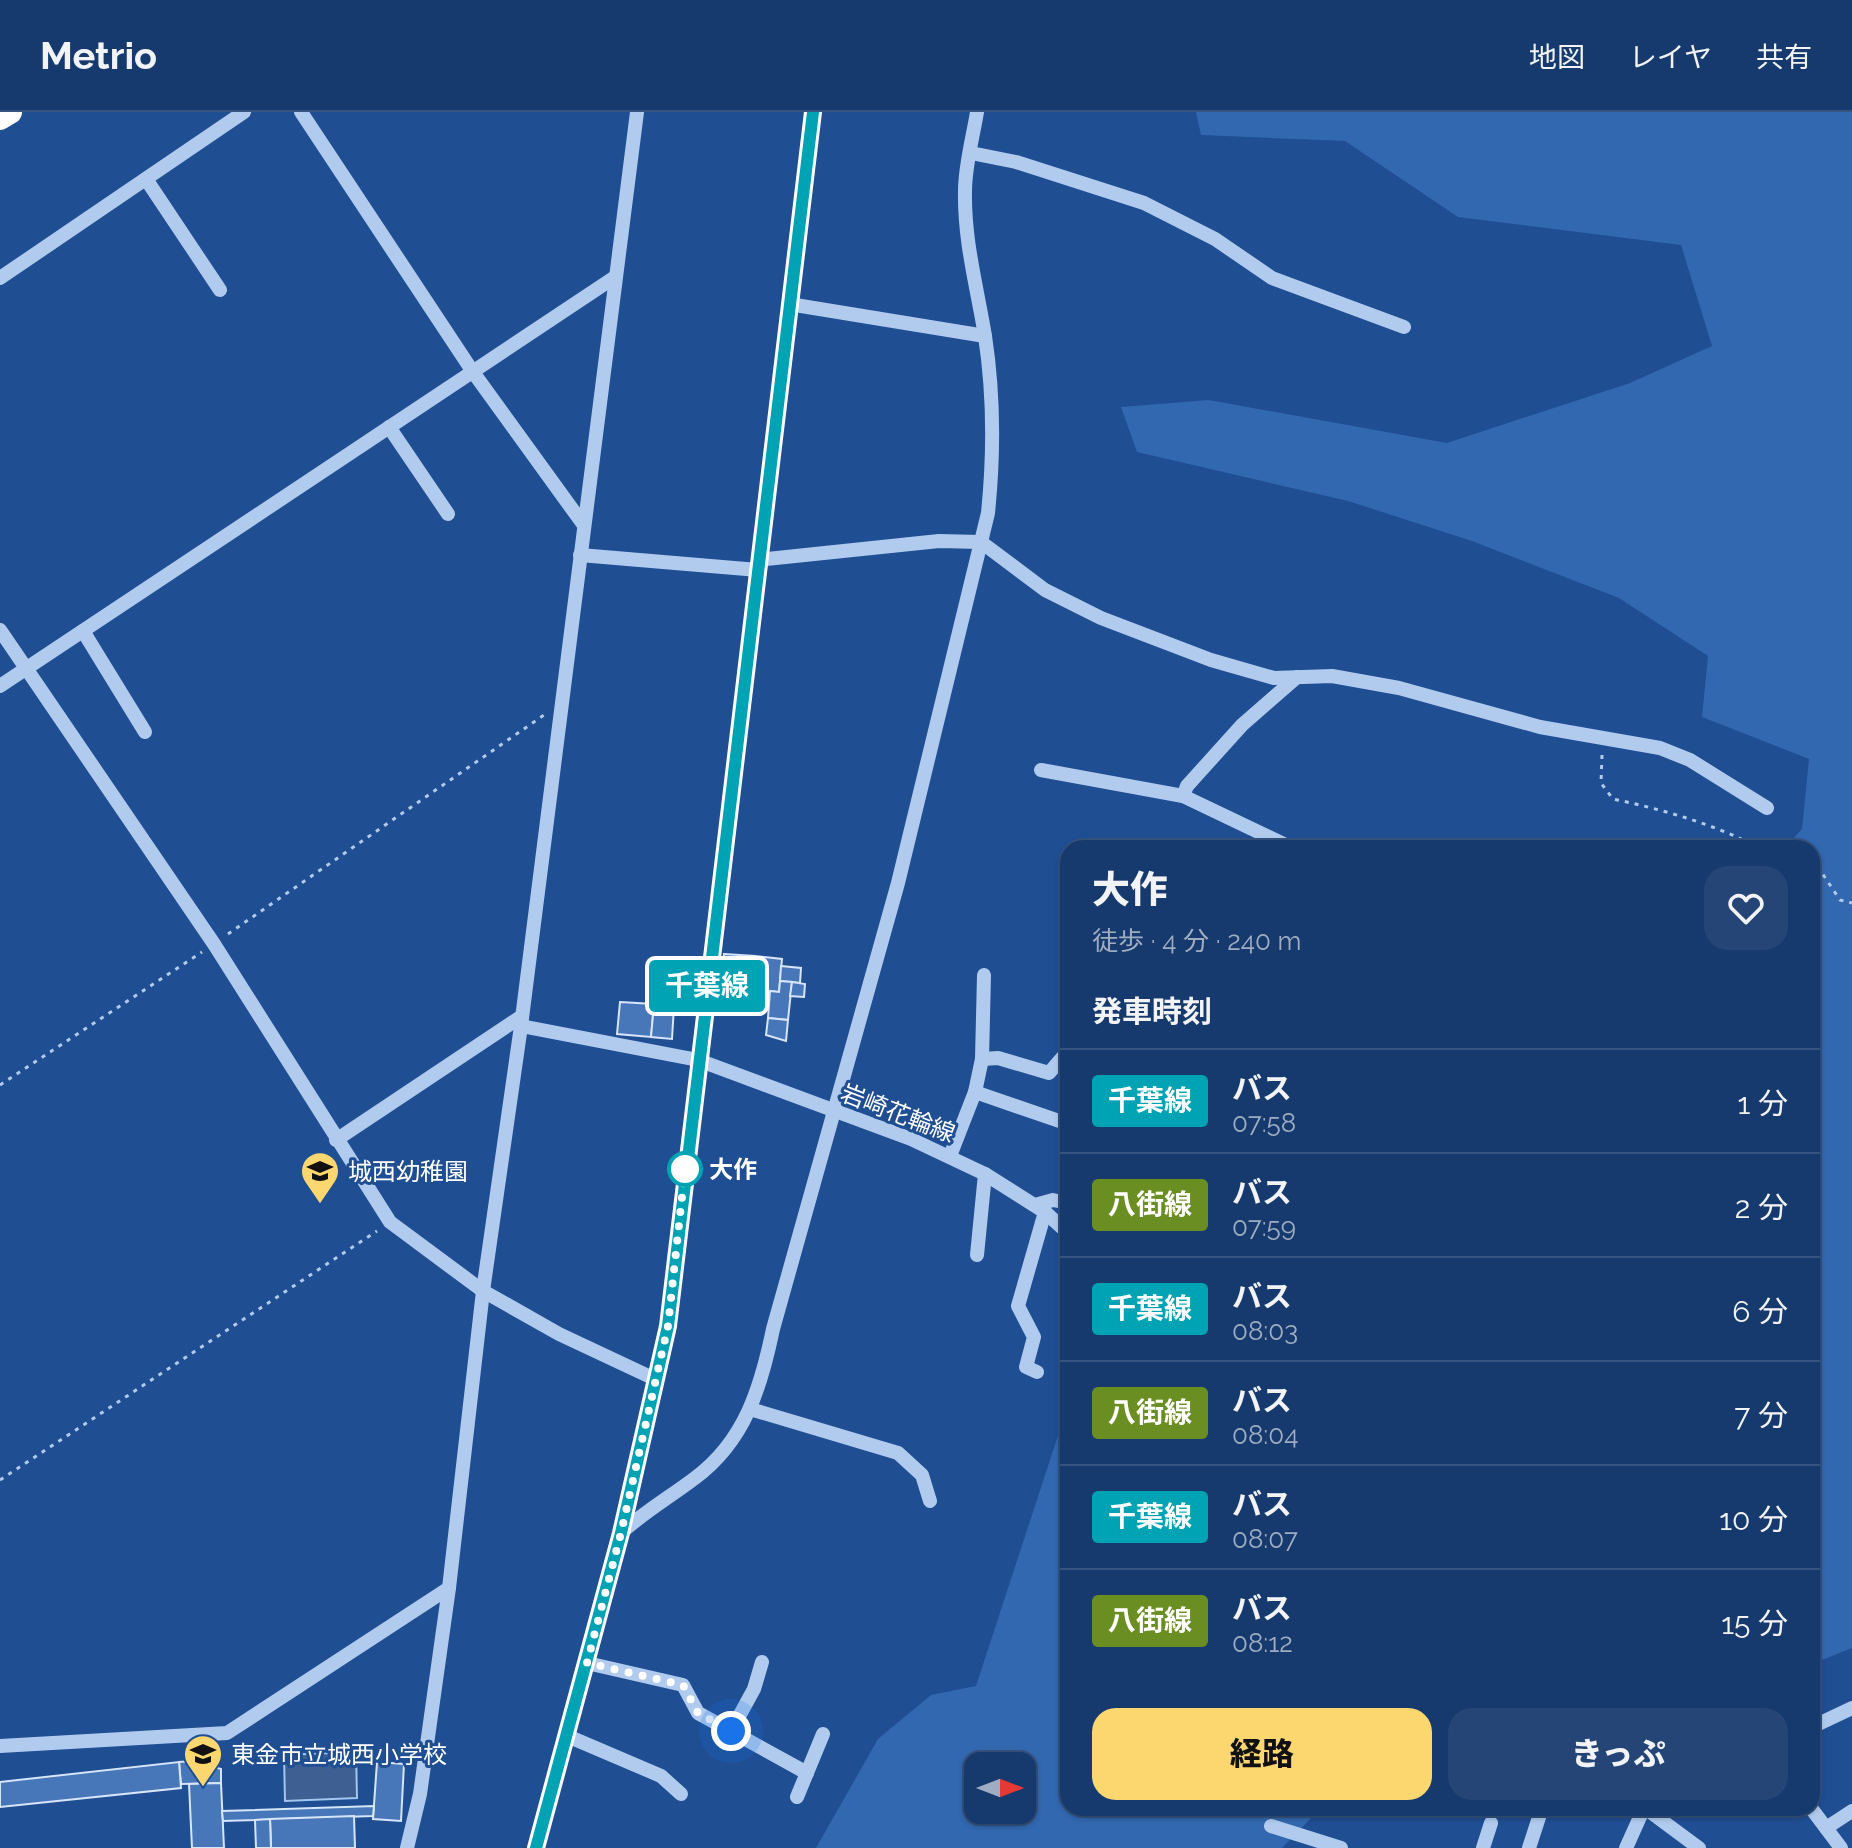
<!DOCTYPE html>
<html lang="ja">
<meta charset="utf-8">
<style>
body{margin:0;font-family:Raleway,"Noto Sans JP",sans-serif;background:#244576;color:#f1f3f6;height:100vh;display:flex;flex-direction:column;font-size:30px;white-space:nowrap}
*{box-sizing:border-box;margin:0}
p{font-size:26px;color:#9eadc2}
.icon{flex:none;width:44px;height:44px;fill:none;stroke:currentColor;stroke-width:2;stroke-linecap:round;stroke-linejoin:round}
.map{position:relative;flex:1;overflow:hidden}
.details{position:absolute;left:1060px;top:728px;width:760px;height:976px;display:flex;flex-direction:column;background:#173a6e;border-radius:24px;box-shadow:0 2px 6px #0004,0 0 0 2px #365481}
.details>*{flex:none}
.badge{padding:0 16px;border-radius:6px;font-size:28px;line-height:52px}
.needle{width:52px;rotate:90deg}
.fabs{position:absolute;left:964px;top:1640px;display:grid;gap:16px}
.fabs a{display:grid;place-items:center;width:72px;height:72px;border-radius:16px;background:#173a6e;box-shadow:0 2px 6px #0004,0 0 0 2px #365481;font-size:40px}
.you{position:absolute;width:40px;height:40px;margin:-20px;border:6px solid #fff;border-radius:50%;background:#1a73e8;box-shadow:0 0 0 12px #1a73e833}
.map>.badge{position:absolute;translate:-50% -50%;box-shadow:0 0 0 4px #fff}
h2{padding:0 32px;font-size:30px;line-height:72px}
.round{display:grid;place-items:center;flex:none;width:84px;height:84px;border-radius:24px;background:#244576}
.summary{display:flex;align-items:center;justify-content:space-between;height:136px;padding:0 32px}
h1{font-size:38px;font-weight:800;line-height:60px}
.button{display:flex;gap:16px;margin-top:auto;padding:16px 32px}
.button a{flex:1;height:92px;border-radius:24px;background:#fcd770;color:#111;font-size:32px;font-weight:800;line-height:92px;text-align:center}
.button a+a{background:#244576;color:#f1f3f6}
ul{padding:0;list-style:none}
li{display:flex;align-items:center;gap:24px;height:104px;padding:0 32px;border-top:2px solid #365481}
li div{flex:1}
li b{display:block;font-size:30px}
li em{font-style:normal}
li .badge{min-width:88px;font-weight:700;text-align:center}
header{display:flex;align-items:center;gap:48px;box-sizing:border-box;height:112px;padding:0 40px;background:#173a6e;border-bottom:2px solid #365481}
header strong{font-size:38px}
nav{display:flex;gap:44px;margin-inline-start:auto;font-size:28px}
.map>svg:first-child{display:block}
.green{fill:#3268b0;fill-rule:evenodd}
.water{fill:#3d5f91;stroke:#a4c5ef;stroke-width:2}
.building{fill:#4777b9;stroke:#d6e5fa;stroke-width:2}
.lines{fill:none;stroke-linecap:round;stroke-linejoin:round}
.path{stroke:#b0cbee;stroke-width:3;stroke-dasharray:4 6;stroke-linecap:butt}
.minor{stroke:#b0cbee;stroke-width:14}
.highway{stroke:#fff;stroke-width:24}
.line-casing{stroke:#fff;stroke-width:18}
.line{stroke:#00a3b4;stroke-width:12}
.walk{stroke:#fff;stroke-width:8;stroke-dasharray:0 14.4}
.stop-dot{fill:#fff;stroke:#00a3b4;stroke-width:4}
.labels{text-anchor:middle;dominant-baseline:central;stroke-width:6;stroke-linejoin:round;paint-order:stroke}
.street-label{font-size:24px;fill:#fff;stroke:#1f4e93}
.stop-label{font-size:24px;font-weight:bold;fill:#fff;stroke:#1f4e93;text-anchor:start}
.poi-label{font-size:24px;fill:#fff;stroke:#1f4e93;text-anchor:start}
</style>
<header>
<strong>Metrio</strong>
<nav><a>地図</a><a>レイヤ</a><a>共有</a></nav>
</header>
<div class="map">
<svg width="1852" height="1736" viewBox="0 0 1852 1736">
<rect width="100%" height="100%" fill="#1f4e93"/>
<!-- green -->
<g class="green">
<path d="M 1196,0 L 1852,0 L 1852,1536 L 1812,1552 L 1812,736 L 1785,736 L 1802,717 L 1809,647 L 1702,605 L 1708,544 L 1619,486 L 1472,429 L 1348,389 L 1137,340 L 1121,295 L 1209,288 L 1447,331 L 1630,271 L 1712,234 L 1681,133 L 1458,105 L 1345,29 L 1201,23 Z"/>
<path d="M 1068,1293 L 1068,1696 L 1321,1696 L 1282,1736 L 816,1736 L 878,1627 L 931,1583 L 976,1574 ZM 978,1654 L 1022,1654 L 1022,1698 L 978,1698 Z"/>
</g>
<!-- water -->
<path class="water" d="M 356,1640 L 357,1686 L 285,1689 L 284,1643 Z"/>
<!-- building -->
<g class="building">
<path d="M 724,842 L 755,844 L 752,877 L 721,875 Z"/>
<path d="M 755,844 L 782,847 L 779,880 L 752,877 Z"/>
<path d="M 781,854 L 801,856 L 800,871 L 780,869 Z"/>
<path d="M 659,860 L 691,862 L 689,881 L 658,878 Z"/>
<path d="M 780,869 L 792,870 L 788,908 L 768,906 L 770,879 L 779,880 Z"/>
<path d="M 792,870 L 805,872 L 804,885 L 790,884 Z"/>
<path d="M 620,890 L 654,892 L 651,925 L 617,922 Z"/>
<path d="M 654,892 L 674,894 L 672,927 L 651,925 Z"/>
<path d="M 768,906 L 788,908 L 786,929 L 766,923 Z"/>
<path d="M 193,1649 L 221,1657 L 221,1671 L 181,1672 L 179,1650 Z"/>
<path d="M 179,1650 L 181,1676 L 0,1695 L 0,1670 Z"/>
<path d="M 377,1650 L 404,1652 L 401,1709 L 373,1707 Z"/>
<path d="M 221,1671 L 224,1736 L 192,1736 L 189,1672 Z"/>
<path d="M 374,1694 L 373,1704 L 223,1709 L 222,1699 Z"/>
<path d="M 354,1704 L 355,1736 L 271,1736 L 270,1707 Z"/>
<path d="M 270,1707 L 271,1736 L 256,1736 L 255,1708 Z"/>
</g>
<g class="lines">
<!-- path -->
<g class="path">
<path d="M 1602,643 L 1601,671 L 1613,687 C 1665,698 1713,712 1760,736"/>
<path d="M 1797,736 L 1799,736"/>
<path d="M 1812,746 L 1840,788 L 1852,791"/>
<path d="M 228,822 L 544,603"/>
<path d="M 0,973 L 202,840"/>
<path d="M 0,1368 L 377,1119"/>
</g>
<!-- minor -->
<g class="minor">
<path d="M 301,0 L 473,260 L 583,412"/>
<path d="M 971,41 L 1016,50 L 1144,91 L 1215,127 L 1272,166 L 1404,215"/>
<path d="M 146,67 L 220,178"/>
<path d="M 0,166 L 244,0"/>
<path d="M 789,192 L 985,224"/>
<path d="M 389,315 L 448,402"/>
<path d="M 580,443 L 758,458"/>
<path d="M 758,448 L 939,429 L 981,430 L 1045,478 L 1101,506 L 1211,548 L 1274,566 L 1332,564 L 1399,576 L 1540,615 L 1660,636 L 1690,648 L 1767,696"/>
<path d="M 0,518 L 214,832 L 390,1110 L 483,1179 L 559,1222 L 657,1268"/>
<path d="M 83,519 L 145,620"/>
<path d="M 0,574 L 615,165"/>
<path d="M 1041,658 L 1183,684 L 1292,736"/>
<path d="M 1183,684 L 1187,674 L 1242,613 L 1297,565"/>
<path d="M 521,914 L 698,948 L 911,1027 L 985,1062 L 1045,1100 L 1068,1121"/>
<path d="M 982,947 L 998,946 L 1049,961 L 1068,939"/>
<path d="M 975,980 L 1068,1012"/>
<path d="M 336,1028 L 522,904"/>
<path d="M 950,1044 L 975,980 L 982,947 L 984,863"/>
<path d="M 1035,1093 L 1053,1088 L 1068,1091"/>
<path d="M 977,1143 L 985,1062"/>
<path d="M 1037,1260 L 1026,1255 L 1034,1225 L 1018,1194 L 1045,1100"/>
<path d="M 750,1297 L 898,1341 L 922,1363 L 930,1389"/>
<path d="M 621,1421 C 644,1400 670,1385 695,1366 C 745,1329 761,1275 773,1217 L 898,771 L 988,401 C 994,342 994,283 985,224 C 977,175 964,129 965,79 C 965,53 973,25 977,0"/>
<path d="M 587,1551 L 683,1573 L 698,1601 L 807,1661"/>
<path d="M 1812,1615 L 1852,1596"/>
<path d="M 731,1619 L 754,1577 L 762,1550"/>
<path d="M 565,1623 L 661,1664 L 681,1682"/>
<path d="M 0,1634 L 227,1621 L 449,1476"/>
<path d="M 797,1685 L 823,1622"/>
<path d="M 1645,1696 L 1699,1736"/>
<path d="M 1811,1696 L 1841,1736"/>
<path d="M 1271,1714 L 1341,1736"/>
<path d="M 1826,1716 L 1852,1699"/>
<path d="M 407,1736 L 420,1682 L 449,1476 L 483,1179 L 521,914 L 637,0"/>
<path d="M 536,1736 L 619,1431 L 668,1214 L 813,0"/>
<path d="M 1483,1736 L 1491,1711"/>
<path d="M 1529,1736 L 1542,1696"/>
<path d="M 1626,1736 L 1644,1696"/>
</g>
<!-- highway -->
<path class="highway" d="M 0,6 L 10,0"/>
</g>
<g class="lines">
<defs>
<path id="line" d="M 536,1736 L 621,1421 L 668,1214 L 813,0"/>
</defs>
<!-- line casing -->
<use href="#line" class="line-casing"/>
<!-- line -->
<use href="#line" class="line"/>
<!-- walk -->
<path class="walk" d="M 685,1057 L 668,1214 L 621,1421 L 587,1551 L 683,1573 L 698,1601 L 731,1619"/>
</g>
<!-- icons -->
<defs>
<symbol id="school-pin" viewBox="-11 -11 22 30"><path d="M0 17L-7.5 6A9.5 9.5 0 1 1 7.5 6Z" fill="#fcd770" stroke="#1f4e93"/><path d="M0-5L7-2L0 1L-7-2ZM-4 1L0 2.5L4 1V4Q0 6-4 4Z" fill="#111"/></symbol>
</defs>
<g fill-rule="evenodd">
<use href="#school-pin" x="298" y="1037" width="44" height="60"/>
<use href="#school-pin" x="181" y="1620" width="44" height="60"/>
</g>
<!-- markers -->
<circle class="stop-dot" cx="685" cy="1057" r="16"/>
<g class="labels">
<!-- street labels -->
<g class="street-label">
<text transform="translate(898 1001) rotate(21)">岩崎花輪線</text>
</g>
<!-- stop labels -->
<g class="stop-label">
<text x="709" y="1057">大作</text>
</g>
<!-- poi labels -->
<g class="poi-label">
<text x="348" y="1059">城西幼稚園</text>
<text x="231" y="1642">東金市立城西小学校</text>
</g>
</g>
</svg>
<div class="fabs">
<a><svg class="needle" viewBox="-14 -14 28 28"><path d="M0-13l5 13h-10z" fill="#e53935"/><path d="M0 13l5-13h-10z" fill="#9eadc2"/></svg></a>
</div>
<div class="you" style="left:731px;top:1619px"></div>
<b class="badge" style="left:707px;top:874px;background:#00a3b4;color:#fff">千葉線</b>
<section class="details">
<div class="summary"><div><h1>大作</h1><p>徒歩 · 4 分 · 240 m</p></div><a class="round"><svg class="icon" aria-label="heart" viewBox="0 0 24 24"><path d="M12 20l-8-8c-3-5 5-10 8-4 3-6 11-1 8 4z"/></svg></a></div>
<h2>発車時刻</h2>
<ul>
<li><span class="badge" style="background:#00a3b4;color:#fff">千葉線</span><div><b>バス</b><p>07:58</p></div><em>1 分</em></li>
<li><span class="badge" style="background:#6b8e23;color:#fff">八街線</span><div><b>バス</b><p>07:59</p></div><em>2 分</em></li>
<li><span class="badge" style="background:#00a3b4;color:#fff">千葉線</span><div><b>バス</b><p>08:03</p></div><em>6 分</em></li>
<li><span class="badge" style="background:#6b8e23;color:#fff">八街線</span><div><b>バス</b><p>08:04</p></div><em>7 分</em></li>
<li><span class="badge" style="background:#00a3b4;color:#fff">千葉線</span><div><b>バス</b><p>08:07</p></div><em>10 分</em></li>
<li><span class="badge" style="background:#6b8e23;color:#fff">八街線</span><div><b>バス</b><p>08:12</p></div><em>15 分</em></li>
</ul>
<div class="button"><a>経路</a><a>きっぷ</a></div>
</section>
</div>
